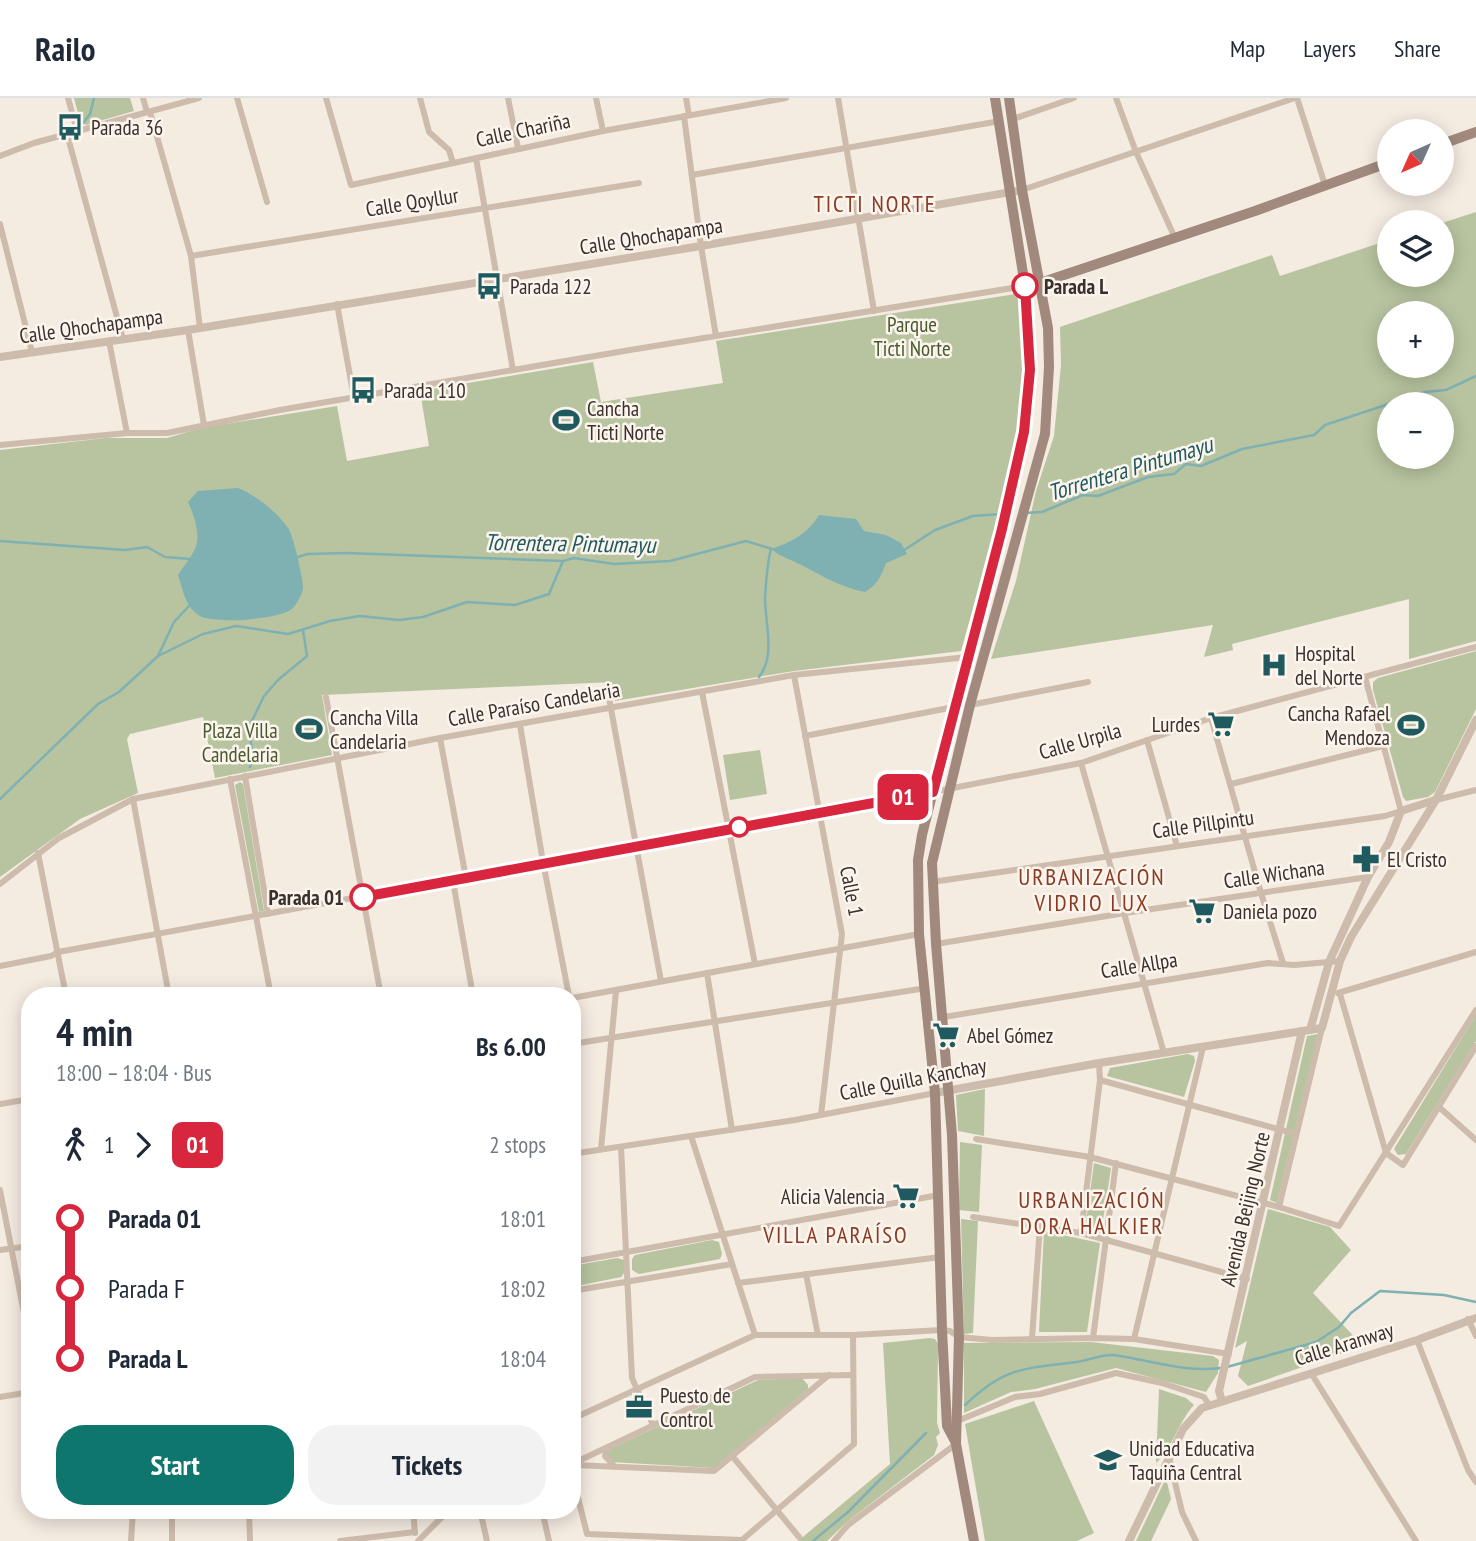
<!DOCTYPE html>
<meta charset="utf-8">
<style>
body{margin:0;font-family:"PT Sans Narrow",sans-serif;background:#f2f2f3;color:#1f2937;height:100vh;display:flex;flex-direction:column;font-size:26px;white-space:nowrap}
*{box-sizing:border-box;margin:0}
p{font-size:23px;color:#747a83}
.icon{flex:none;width:38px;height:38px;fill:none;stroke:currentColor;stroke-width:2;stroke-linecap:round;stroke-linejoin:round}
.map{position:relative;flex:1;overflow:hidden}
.side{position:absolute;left:21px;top:889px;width:560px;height:532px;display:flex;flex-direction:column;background:#fff;border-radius:28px;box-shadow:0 4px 18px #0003}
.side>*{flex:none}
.badge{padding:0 14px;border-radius:10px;font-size:24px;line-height:46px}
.needle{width:46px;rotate:225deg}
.buttons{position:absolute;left:1377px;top:21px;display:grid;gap:14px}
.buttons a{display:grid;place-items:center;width:77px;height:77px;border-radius:50%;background:#fff;box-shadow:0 4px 18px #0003;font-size:35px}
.map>.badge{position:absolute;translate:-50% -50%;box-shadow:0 0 0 4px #fff}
.legs{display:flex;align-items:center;gap:10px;height:77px;padding:0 35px;font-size:23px}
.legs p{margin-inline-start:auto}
.overview{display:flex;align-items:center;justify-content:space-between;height:119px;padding:0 35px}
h1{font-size:38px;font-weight:700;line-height:52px}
.action{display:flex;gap:14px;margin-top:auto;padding:14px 35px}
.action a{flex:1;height:80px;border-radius:28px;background:#0f766e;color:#fff;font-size:28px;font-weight:700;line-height:80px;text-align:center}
.action a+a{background:#f2f2f3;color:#1f2937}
ul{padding:0 35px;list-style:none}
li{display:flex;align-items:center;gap:24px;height:70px;font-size:26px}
li i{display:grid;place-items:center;width:10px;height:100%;margin:0 9px;background:currentColor}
li i::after{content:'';width:18px;height:18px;margin:-9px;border:5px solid;border-radius:50%;background:#fff}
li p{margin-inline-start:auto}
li:first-child i{background:linear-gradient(#0000 50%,currentColor 0)}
li:last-child i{background:linear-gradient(currentColor 50%,#0000 0)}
header{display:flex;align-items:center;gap:42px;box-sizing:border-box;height:98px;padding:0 35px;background:#fff;border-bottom:2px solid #e0e1e3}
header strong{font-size:33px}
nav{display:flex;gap:38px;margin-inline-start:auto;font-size:24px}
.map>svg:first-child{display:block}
.green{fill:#b8c4a0;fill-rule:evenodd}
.water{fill:#7fb0b2}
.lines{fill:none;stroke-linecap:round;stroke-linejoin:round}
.stream{stroke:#7fb0b2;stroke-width:2.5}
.minor{stroke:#cdbbac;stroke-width:6}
.tertiary{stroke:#cdbbac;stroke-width:8}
.secondary{stroke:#a18a7d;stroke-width:10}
.line-1-casing{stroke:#fff;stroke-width:16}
.line-1{stroke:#d7263d;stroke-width:10}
.stop-1-dot{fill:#fff;stroke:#d7263d;stroke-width:3.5}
.labels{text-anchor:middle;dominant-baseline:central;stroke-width:5;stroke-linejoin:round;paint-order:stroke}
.poi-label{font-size:21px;fill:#3b302b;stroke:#fbf5ee;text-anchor:start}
.street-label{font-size:21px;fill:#3b302b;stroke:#fbf5ee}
.stop-label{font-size:21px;font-weight:bold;fill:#3b302b;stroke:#fbf5ee;text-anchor:start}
.park-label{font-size:21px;fill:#4a5a2e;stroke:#fbf5ee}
.neighbourhood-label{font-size:23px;letter-spacing:2px;fill:#8c3b22;stroke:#fbf5ee}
.water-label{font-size:23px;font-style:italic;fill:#1f5a5e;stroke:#fbf5ee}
</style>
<header>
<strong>Railo</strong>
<nav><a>Map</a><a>Layers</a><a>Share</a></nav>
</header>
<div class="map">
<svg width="1476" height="1443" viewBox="0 0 1476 1443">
<rect width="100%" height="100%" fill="#f4ebe1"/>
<!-- green -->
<g class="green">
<path d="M 74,0 L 130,0 L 134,13 L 86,27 L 80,23 Z"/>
<path d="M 1476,114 L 1476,543 L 1409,561 L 1409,501 L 1232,546 L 1233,552 L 1204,559 L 1213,527 L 991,561 L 1016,483 L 1036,393 L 1054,338 L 1061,267 L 1060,229 L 1272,157 L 1280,178 L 1389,142 L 1390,177 L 1442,177 L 1442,125 ZM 1442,215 L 1442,268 L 1390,268 L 1390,215 ZM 1390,306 L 1442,306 L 1442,359 L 1390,359 Z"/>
<path d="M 1016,196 L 1019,199 C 1022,228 1025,257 1024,286 C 1020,371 984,470 961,553 L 794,573 L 615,603 L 612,584 L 322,597 L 332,657 L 215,680 L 203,619 L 130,636 L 127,641 L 138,695 L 80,721 L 0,779 L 0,352 L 106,340 L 167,340 L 201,330 L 337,308 L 347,363 L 429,348 L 420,293 L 593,264 L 601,304 L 723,285 L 716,243 Z"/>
<path d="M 1476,553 L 1476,611 L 1435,694 L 1428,699 L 1406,703 L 1403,699 L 1373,592 L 1373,584 L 1378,580 Z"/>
<path d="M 760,652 L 767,696 L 730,702 L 723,657 Z"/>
<path d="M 240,684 L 243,686 L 264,813 L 259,814 L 235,687 Z"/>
<path d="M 1476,917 L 1476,943 L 1406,1056 L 1398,1057 L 1394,1051 Z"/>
<path d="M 1318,936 L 1277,1105 L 1270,1102 L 1307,938 Z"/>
<path d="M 1188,956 L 1194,958 L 1195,963 L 1184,999 L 1107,978 L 1110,970 Z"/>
<path d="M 985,991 L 984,1038 L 958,1033 L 956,997 Z"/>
<path d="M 960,1044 L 982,1047 L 979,1114 L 959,1112 Z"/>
<path d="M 1094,1065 L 1111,1070 L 1101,1135 L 1085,1131 Z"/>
<path d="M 1268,1111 L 1330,1129 L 1351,1152 L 1313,1195 L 1363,1248 L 1248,1288 L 1238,1278 L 1247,1243 L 1235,1250 Z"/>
<path d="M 961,1121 L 978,1123 L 973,1235 L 964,1236 Z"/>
<path d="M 1044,1133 L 1100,1145 L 1087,1234 L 1039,1234 Z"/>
<path d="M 712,1142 L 719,1144 L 722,1156 L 720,1161 L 639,1176 L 632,1172 L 632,1161 L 635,1157 Z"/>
<path d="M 617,1160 L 624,1162 L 624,1175 L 621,1179 L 572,1189 L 572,1168 Z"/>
<path d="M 930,1240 L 935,1241 L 938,1246 L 937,1325 L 940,1335 L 936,1339 L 938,1347 L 934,1357 L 848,1423 L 827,1443 L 798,1443 L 890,1366 L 883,1245 Z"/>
<path d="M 1091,1244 L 1213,1258 L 1219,1262 L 1218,1275 L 1206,1294 L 1116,1270 L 1035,1291 L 1011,1294 L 964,1315 L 964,1245 Z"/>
<path d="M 802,1280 L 808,1287 L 808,1291 L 714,1370 L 611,1364 L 608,1361 L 607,1354 L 610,1351 L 758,1282 Z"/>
<path d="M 1159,1291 L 1186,1300 L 1194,1307 C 1178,1324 1173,1350 1156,1365 Z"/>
<path d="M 1034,1303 L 1094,1435 L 1077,1443 L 985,1443 L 965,1326 Z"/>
<path d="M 1166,1380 L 1171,1401 L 1151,1443 L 1136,1443 Z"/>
</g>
<!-- water -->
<g class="water">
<path d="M 238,390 C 257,398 276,413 288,430 C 293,436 304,484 303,491 C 302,496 296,507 293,510 C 281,522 213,526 200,518 C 185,509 183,492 178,477 C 183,469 190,461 194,453 C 202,439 194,417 188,404 L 198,393 Z"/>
<path d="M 819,417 L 856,421 L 864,433 L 886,437 L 901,445 L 907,456 L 886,465 C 881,478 878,486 865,494 C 841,489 826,480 805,469 C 793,462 782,460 771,451 C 791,444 808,436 819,417 Z"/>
</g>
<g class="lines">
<!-- stream -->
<g class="stream">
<path d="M 83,25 L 90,16 L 94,0"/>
<path d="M 1025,415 L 1042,414 L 1083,397 L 1098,398 L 1148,379 L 1174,376 L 1186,366 L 1201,368 L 1242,351 L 1314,337 L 1325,327 L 1425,294 L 1446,292 L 1476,278"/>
<path d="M 0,443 L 125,452 L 147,449 L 165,459 L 190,461"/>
<path d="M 901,454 L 935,432 L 973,418 L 1001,416"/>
<path d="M 294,460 L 308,456 L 347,455 L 563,463 L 574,460 L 614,466 L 670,463 L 746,443 L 772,451"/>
<path d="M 158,558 L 203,536 L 236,528 L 288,536 L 330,523 L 360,518 L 399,522 L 423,519 L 467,504 L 515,507 L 549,496 L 563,463"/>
<path d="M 759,579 C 776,557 765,527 765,500 C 766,483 767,466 771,451"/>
<path d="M 250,669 L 253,655 L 248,631 L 264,598 L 278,582 L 307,558 L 303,532"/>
<path d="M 0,701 L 98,606 L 119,594 L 158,558 L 174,524 L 189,508"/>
<path d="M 1227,1269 L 1316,1244 L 1339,1229 L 1351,1215 L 1380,1193 L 1444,1197 L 1476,1204"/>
<path d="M 965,1307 C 1006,1268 1024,1271 1077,1264 C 1089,1262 1102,1256 1114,1257 C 1149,1262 1186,1275 1221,1270"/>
<path d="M 813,1443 L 848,1414 L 926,1335"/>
</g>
<!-- minor -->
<g class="minor">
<path d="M 68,0 L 77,33"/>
<path d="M 143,0 L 147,14"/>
<path d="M 237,0 L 267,104"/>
<path d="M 326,0 L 351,87 L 603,33 L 786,0"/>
<path d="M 420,0 L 429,34 L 449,52 L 453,65"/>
<path d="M 508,0 L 518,50"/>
<path d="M 596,0 L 603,33"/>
<path d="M 686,0 L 689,17"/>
<path d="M 838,0 L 874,213"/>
<path d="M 1116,0 L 1136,54 L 1175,140"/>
<path d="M 1297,0 L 1325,87"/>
<path d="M 150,14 L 191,158 L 200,230"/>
<path d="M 684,18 L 701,148 L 716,238"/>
<path d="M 1013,21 L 1074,0"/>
<path d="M 67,36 L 123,241"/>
<path d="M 0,58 L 34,45 L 199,0"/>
<path d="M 476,60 L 513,272"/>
<path d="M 692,77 L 1000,23"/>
<path d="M 1022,92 L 1295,0"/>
<path d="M 0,126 L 32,254"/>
<path d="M 191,158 L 639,85"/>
<path d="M 337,206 L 354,300"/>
<path d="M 188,232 L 204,327"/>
<path d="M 109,243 L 127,335"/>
<path d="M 0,347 L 127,335 L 167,335 L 280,312 L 630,252 L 1025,188"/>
<path d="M 794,577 L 842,836 L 821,1017"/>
<path d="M 607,589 L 661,883"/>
<path d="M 702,594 L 755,866"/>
<path d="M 326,599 L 381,898"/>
<path d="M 970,607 L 1088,584"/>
<path d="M 1211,620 L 1261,795 L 1283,865"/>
<path d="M 520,627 L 543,764 L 569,898"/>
<path d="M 805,638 L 954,609"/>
<path d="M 440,640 L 466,780"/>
<path d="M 1147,642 L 1177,748"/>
<path d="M 1081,665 L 1164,955"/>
<path d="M 245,678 L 268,816"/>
<path d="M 230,681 L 271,898"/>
<path d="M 1231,686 L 1383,648"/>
<path d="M 133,701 L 169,898"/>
<path d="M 1436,702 L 1476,692"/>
<path d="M 38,755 L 66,898"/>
<path d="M 453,783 L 473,898"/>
<path d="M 932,784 L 1385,718 L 1401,713 L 1365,579"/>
<path d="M 0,786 L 59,740 L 133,701 L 440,640 L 794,577 L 968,559"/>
<path d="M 936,846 L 1125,815 L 1368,779"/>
<path d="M 0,868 L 51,858 L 58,854 L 948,691 L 1081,665 L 1211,620 L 1476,549"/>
<path d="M 707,875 L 732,1032"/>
<path d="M 1338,895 L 1476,854"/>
<path d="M 1340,896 L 1386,1055 L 1403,1067 L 1476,948"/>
<path d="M 572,900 L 919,836"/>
<path d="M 944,919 L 1268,865 L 1294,867 L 1340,863"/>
<path d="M 572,946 L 926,890"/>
<path d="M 1100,982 L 1296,1036"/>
<path d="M 0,1006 L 30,1001"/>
<path d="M 1439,1009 L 1476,1042"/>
<path d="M 691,1038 L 755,1237"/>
<path d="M 976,1041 L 1090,1059 L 1279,1109 L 1339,1128 L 1476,912"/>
<path d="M 621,1049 L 632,1280 L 653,1327"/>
<path d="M 601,1051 L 616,893"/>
<path d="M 572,1056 L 795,1022 L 935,995"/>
<path d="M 0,1092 L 30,1246"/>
<path d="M 1279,1109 L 1322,930"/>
<path d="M 973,1119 L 1081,1135 L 1247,1181"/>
<path d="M 1081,1135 L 1100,982 L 1099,965"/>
<path d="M 0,1152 L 30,1148"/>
<path d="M 572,1164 L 939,1097"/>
<path d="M 806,1176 L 818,1237"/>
<path d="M 738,1185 L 940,1159"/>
<path d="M 572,1193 L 732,1166"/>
<path d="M 1468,1221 L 1476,1238"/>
<path d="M 1032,1240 L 1040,1128"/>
<path d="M 1093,1240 L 1116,1065"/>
<path d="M 1134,1241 L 1203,949"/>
<path d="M 1417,1242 L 1468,1372 L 1476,1384"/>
<path d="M 1311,1275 L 1416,1443"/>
<path d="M 0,1299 L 30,1294"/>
<path d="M 572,1321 L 755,1237 L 853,1237 L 942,1232 L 950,1233 L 959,1239 L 992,1242 L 1093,1240 L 1134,1241 L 1229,1256"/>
<path d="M 955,1324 L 1015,1299 L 1040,1296 L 1116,1275 L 1162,1285 L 1204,1299 L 1209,1307"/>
<path d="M 607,1350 L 605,1358 L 614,1368"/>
<path d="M 733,1359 L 799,1439"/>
<path d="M 1169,1359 L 1182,1414 L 1196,1443"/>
<path d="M 572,1366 L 755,1279 L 853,1277"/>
<path d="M 574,1367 L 714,1373 L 829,1277"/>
<path d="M 572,1375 L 587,1436 L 742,1442 L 854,1346 L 853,1237"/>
<path d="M 172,1412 L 172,1443"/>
<path d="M 249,1412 L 250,1443"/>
<path d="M 413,1412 L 415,1435"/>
<path d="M 480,1412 L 487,1443"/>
<path d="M 542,1412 L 549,1443"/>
<path d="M 131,1443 L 133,1412"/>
<path d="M 340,1443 L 415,1434"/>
<path d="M 418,1443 L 449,1412"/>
<path d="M 834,1443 L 848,1427 L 956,1346"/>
</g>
<!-- tertiary -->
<g class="tertiary">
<path d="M 0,259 L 188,232 L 701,148 L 1022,92"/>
<path d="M 1310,932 L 1329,864 L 1368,779 L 1389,744 L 1401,713 L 1435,702"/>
<path d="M 935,995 L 1099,965 L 1322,930 L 1340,863 L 1351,839 L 1436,702 L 1476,622"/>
<path d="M 1222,1303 L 1219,1293 L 1302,933"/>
<path d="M 1129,1443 L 1183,1331 L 1202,1310 L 1417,1242 L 1476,1220"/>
</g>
<!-- secondary -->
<g class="secondary">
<path d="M 1442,46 L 1476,34"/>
<path d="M 1025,188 L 1040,185 L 1255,113 L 1390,64"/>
<path d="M 956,1345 L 947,1328 L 942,1232 L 935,995 L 919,836 L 918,762 L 922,737 L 954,609 L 1002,431 L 1024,334 L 1028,301 L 1029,245 L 1025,188 L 995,0"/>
<path d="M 974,1443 L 956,1346 L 959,1239 L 952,1037 L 936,846 L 932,765 L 970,607 L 1045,336 L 1049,269 L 1048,230 L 1022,92 L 1009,0"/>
</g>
</g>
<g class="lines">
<defs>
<path id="line-1" d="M 363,799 L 933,694 L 1002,431 L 1024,334 L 1030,272 L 1025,188"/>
</defs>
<!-- line-1 casing -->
<use href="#line-1" class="line-1-casing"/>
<!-- line-1 -->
<use href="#line-1" class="line-1"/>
</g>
<!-- icons -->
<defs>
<symbol id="bus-bare" viewBox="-9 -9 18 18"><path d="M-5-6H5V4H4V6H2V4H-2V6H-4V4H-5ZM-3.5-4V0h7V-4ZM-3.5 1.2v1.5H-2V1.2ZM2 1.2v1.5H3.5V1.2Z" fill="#1f5a5e" stroke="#fbf5ee" stroke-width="2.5" paint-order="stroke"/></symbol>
<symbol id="stadium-bare" viewBox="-9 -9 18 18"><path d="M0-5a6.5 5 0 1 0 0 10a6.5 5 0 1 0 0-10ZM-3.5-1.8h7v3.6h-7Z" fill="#1f5a5e" stroke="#fbf5ee" stroke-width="2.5" paint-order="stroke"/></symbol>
<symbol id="hospital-bare" viewBox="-9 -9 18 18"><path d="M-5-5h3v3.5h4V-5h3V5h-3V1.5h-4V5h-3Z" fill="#1f5a5e" stroke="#fbf5ee" stroke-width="2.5" paint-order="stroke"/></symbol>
<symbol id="supermarket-bare" viewBox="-9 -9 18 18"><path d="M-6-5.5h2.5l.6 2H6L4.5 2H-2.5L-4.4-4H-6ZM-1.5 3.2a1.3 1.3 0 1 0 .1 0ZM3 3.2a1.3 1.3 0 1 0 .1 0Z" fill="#1f5a5e" stroke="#fbf5ee" stroke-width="2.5" paint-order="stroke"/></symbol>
<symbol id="pharmacy-bare" viewBox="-9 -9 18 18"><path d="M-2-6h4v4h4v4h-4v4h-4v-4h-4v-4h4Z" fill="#1f5a5e" stroke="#fbf5ee" stroke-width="2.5" paint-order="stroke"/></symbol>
<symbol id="office-bare" viewBox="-9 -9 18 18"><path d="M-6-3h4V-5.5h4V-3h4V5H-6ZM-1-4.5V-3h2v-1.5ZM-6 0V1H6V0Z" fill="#1f5a5e" stroke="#fbf5ee" stroke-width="2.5" paint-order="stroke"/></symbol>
<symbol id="school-bare" viewBox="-9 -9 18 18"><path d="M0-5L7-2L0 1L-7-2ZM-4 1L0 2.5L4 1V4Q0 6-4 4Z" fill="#1f5a5e" stroke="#fbf5ee" stroke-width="2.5" paint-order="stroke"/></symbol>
</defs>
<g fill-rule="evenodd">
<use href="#bus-bare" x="51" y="10" width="38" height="38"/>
<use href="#bus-bare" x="470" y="169" width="38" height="38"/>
<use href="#bus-bare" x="344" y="273" width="38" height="38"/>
<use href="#stadium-bare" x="547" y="303" width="38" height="38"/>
<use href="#hospital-bare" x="1255" y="548" width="38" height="38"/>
<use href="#supermarket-bare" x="1202" y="607" width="38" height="38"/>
<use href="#stadium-bare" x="1392" y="608" width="38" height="38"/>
<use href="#stadium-bare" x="290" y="612" width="38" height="38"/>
<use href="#pharmacy-bare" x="1347" y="742" width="38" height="38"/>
<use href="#supermarket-bare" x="1183" y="794" width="38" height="38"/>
<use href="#supermarket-bare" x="927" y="918" width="38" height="38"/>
<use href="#supermarket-bare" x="887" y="1079" width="38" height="38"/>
<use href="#office-bare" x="620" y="1290" width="38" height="38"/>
<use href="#school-bare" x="1089" y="1343" width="38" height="38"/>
</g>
<!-- markers -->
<g class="stop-1-dot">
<circle cx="1025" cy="188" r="12"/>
<circle cx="739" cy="729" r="9"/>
<circle cx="363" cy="799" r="12"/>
</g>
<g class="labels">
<!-- poi labels -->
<g class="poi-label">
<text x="91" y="29">Parada 36</text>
<text x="510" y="188">Parada 122</text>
<text x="384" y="292">Parada 110</text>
<text x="587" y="310">Cancha<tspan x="587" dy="24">Ticti Norte</tspan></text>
<text x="1295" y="555">Hospital<tspan x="1295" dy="24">del Norte</tspan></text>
<text x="1390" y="615" text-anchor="end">Cancha Rafael<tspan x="1390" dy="24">Mendoza</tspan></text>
<text x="330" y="619">Cancha Villa<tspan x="330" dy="24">Candelaria</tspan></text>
<text x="1200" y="626" text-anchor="end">Lurdes</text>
<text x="1387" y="761">El Cristo</text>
<text x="1223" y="813">Daniela pozo</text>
<text x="967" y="937">Abel Gómez</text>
<text x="885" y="1098" text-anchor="end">Alicia Valencia</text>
<text x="660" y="1297">Puesto de<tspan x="660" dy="24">Control</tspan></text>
<text x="1129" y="1350">Unidad Educativa<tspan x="1129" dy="24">Taquiña Central</tspan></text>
</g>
<!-- street labels -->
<g class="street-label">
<text transform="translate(523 32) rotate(-12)">Calle Chariña</text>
<text transform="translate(412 104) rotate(-9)">Calle Qoyllur</text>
<text transform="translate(651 138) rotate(-9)">Calle Qhochapampa</text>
<text transform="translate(91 228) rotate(-8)">Calle Qhochapampa</text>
<text transform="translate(534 606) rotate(-10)">Calle Paraíso Candelaria</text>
<text transform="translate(1080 643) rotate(-16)">Calle Urpila</text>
<text transform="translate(1203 726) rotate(-8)">Calle Pillpintu</text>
<text transform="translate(1274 776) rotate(-8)">Calle Wichana</text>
<text transform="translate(852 793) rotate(79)">Calle 1</text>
<text transform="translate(1139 867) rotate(-9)">Calle Allpa</text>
<text transform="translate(913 981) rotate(-11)">Calle Quilla Kanchay</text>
<text transform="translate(1245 1111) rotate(-77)">Avenida Beijing Norte</text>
<text transform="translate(1344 1246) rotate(-17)">Calle Aranway</text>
</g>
<!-- stop labels -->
<g class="stop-label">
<text x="1044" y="188">Parada L</text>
<text x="344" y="799" text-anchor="end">Parada 01</text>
</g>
<!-- park labels -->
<g class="park-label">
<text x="912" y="226">Parque<tspan x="912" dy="24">Ticti Norte</tspan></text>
<text x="240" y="632">Plaza Villa<tspan x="240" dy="24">Candelaria</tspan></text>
</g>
<!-- neighbourhood labels -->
<g class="neighbourhood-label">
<text x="875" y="105">TICTI NORTE</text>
<text x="1092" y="778">URBANIZACIÓN<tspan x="1092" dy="26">VIDRIO LUX</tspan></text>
<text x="1092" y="1101">URBANIZACIÓN<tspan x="1092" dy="26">DORA HALKIER</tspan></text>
<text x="836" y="1136">VILLA PARAÍSO</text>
</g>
<!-- water labels -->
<g class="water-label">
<text transform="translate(1130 370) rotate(-17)">Torrentera Pintumayu</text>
<text transform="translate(570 445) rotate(1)">Torrentera Pintumayu</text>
</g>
</g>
</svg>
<div class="buttons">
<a><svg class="needle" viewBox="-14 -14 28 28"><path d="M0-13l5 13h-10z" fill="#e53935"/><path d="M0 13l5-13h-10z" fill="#747a83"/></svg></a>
<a><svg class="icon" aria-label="layers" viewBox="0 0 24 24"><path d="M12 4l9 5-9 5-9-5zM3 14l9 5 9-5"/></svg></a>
<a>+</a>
<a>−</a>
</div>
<b class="badge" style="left:903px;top:699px;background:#d7263d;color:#fff">01</b>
<section class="side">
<div class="overview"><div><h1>4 min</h1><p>18:00 – 18:04 · Bus</p></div><b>Bs 6.00</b></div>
<div class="legs"><svg class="icon" aria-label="walk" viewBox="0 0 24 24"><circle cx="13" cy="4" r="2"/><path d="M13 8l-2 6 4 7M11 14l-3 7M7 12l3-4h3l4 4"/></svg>1<svg class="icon" aria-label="forward" viewBox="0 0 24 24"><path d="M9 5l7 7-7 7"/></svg><b class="badge" style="background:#d7263d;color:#fff">01</b><p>2 stops</p></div>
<ul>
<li><i style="color:#d7263d"></i><b>Parada 01</b><p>18:01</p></li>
<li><i style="color:#d7263d"></i><span>Parada F</span><p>18:02</p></li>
<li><i style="color:#d7263d"></i><b>Parada L</b><p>18:04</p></li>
</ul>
<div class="action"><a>Start</a><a>Tickets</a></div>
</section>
</div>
